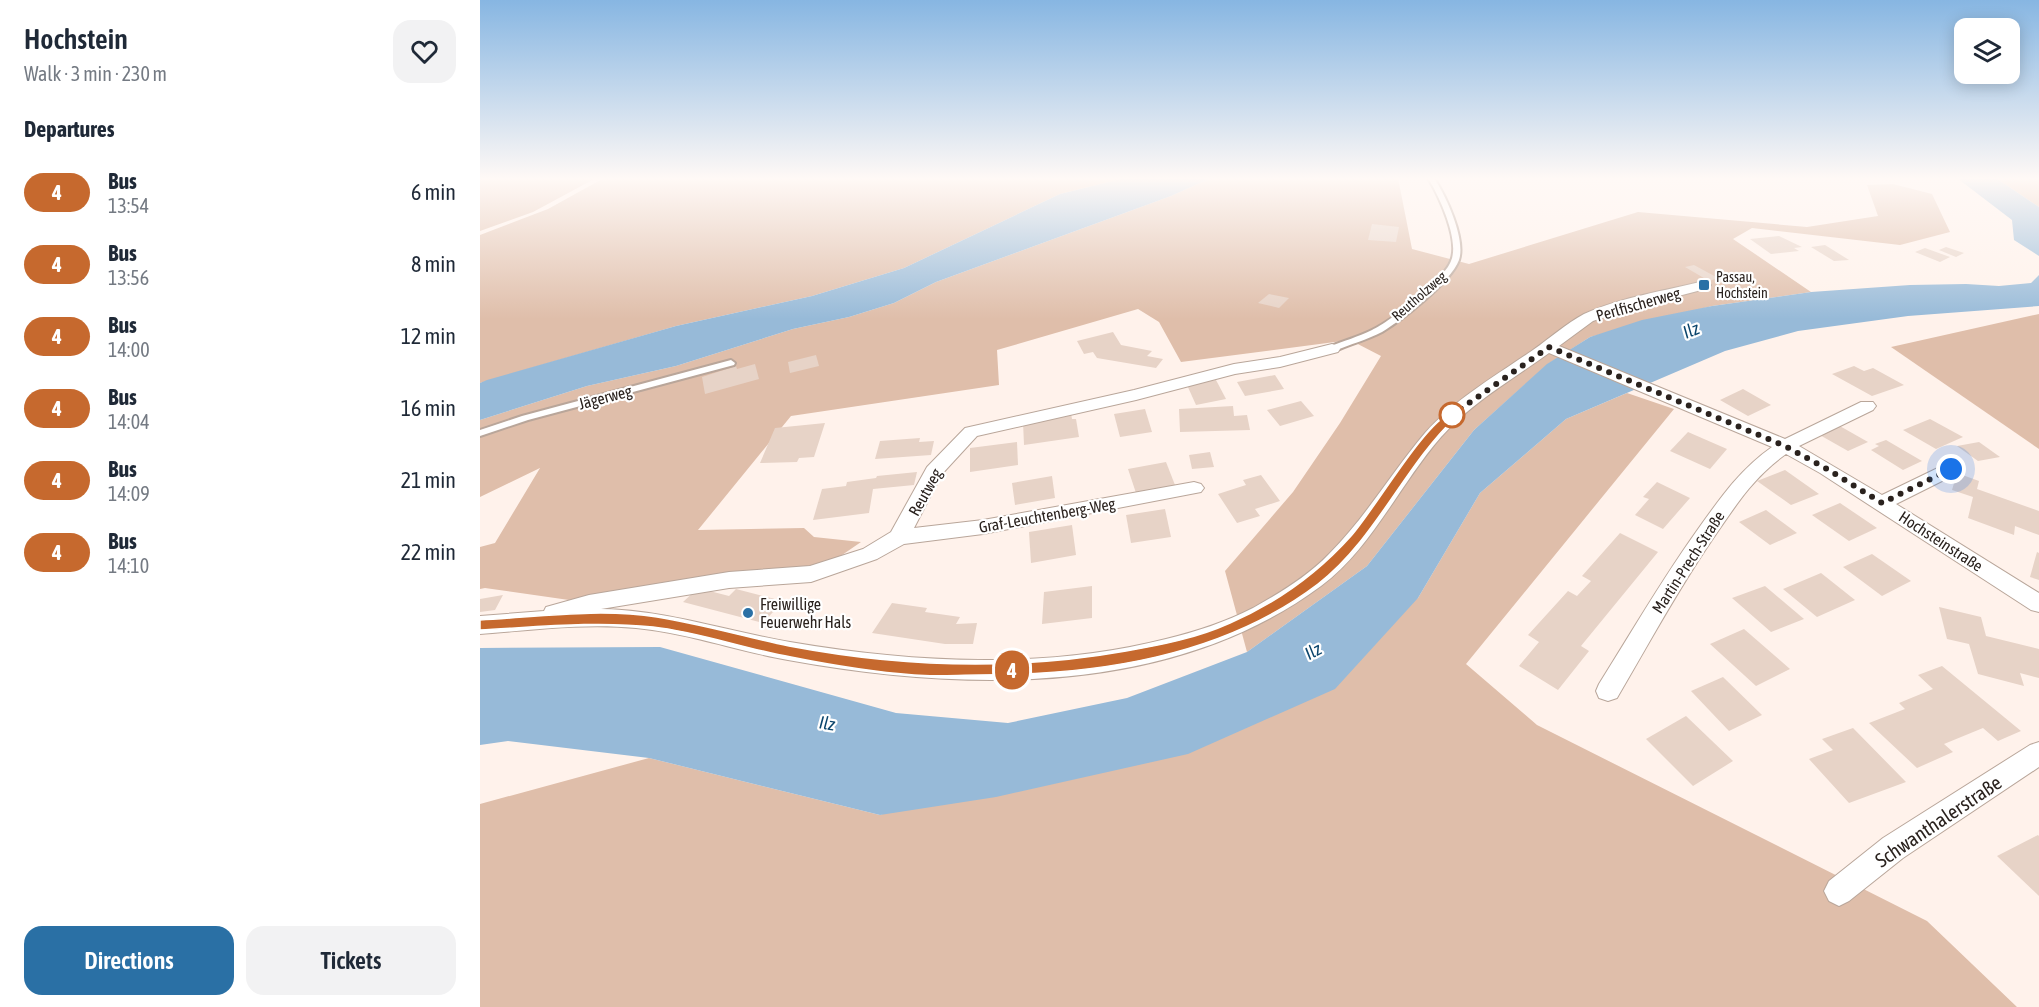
<!DOCTYPE html>
<meta charset="utf-8">
<style>
body{margin:0;font-family:"Asap Condensed",sans-serif;background:#f2f2f3;color:#1f2937;height:100vh;display:flex;flex-direction:column;font-size:22px;white-space:nowrap}
*{box-sizing:border-box;margin:0}
p{font-size:20px;color:#747a83}
.icon{flex:none;width:33px;height:33px;fill:none;stroke:currentColor;stroke-width:2;stroke-linecap:round;stroke-linejoin:round}
.map{position:relative;flex:1;overflow:hidden}
.side{display:flex;flex-direction:column;background:#fff;width:480px}
.side>*{flex:none}
.badge{padding:0 12px;border-radius:20px;font-size:21px;line-height:39px}
.tools{position:absolute;left:1474px;top:18px;display:grid;gap:12px}
.tools a{display:grid;place-items:center;width:66px;height:66px;border-radius:12px;background:#fff;box-shadow:0 3px 15px #0003;font-size:30px}
.you{position:absolute;width:30px;height:30px;margin:-15px;border:4px solid #fff;border-radius:50%;background:#1a73e8;box-shadow:0 0 0 9px #1a73e833}
.map>.badge{position:absolute;translate:-50% -50%;box-shadow:0 0 0 3px #fff}
h2{padding:0 24px;font-size:22px;line-height:54px}
.round{display:grid;place-items:center;flex:none;width:63px;height:63px;border-radius:18px;background:#f2f2f3}
.head{display:flex;align-items:center;justify-content:space-between;height:102px;padding:0 24px}
h1{font-size:28px;font-weight:600;line-height:45px}
.action{display:flex;gap:12px;margin-top:auto;padding:12px 24px}
.action a{flex:1;height:69px;border-radius:18px;background:#2a70a5;color:#fff;font-size:24px;font-weight:600;line-height:69px;text-align:center}
.action a+a{background:#f2f2f3;color:#1f2937}
ul{padding:0;list-style:none}
li{display:flex;align-items:center;gap:18px;height:72px;padding:0 24px}
li div{flex:1}
li b{display:block;font-size:22px}
li em{font-style:normal}
li .badge{min-width:66px;font-weight:700;text-align:center}
main{display:flex;flex:1;min-height:0}
.map>svg:first-child{display:block}
.green{fill:#dfbeaa}
.water{fill:#97bad8}
.building{fill:#e7d3c7}
.lines{fill:none;stroke-linecap:round;stroke-linejoin:round}
.lane-casing{stroke:#b9a69a;stroke-width:4}
.street-casing{stroke:#b9a69a;stroke-width:2}
.lane{fill:#fff;fill-rule:evenodd}
.street{fill:#fff;fill-rule:evenodd}
.line{fill:#c6692e;stroke:#fff;stroke-width:1.5}
.walk{stroke:#2a221e;stroke-width:6;stroke-dasharray:0 10.8}
.poi-dot{fill:#2a70a5;stroke:#fff;stroke-width:2}
.stop-dot{fill:#fff;stroke:#c6692e;stroke-width:3}
.labels{text-anchor:middle;dominant-baseline:central;stroke-width:4.5;stroke-linejoin:round;paint-order:stroke}
.far-poi-label{font-size:14px;fill:#2a221e;stroke:#fff;text-anchor:start}
.far-street-label{font-size:14px;fill:#2a221e;stroke:#fff}
.street-label{font-size:16px;fill:#2a221e;stroke:#fff}
.poi-label{font-size:16px;fill:#2a221e;stroke:#fff;text-anchor:start}
.water-label{font-size:18px;font-style:italic;fill:#0b456c;stroke:#fff}
.near-street-label{font-size:20px;fill:#2a221e;stroke:#fff}
</style>
<main>
<section class="side">
<div class="head"><div><h1>Hochstein</h1><p>Walk · 3 min · 230 m</p></div><a class="round"><svg class="icon" aria-label="heart" viewBox="0 0 24 24"><path d="M12 20l-8-8c-3-5 5-10 8-4 3-6 11-1 8 4z"/></svg></a></div>
<h2>Departures</h2>
<ul>
<li><span class="badge" style="background:#c6692e;color:#fff">4</span><div><b>Bus</b><p>13:54</p></div><em>6 min</em></li>
<li><span class="badge" style="background:#c6692e;color:#fff">4</span><div><b>Bus</b><p>13:56</p></div><em>8 min</em></li>
<li><span class="badge" style="background:#c6692e;color:#fff">4</span><div><b>Bus</b><p>14:00</p></div><em>12 min</em></li>
<li><span class="badge" style="background:#c6692e;color:#fff">4</span><div><b>Bus</b><p>14:04</p></div><em>16 min</em></li>
<li><span class="badge" style="background:#c6692e;color:#fff">4</span><div><b>Bus</b><p>14:09</p></div><em>21 min</em></li>
<li><span class="badge" style="background:#c6692e;color:#fff">4</span><div><b>Bus</b><p>14:10</p></div><em>22 min</em></li>
</ul>
<div class="action"><a>Directions</a><a>Tickets</a></div>
</section>
<div class="map">
<svg width="1559" height="1007" viewBox="0 0 1559 1007">
<rect width="100%" height="100%" fill="#fff2eb"/>
<!-- green -->
<g class="green">
<path d="M 0,178 L 116,178 L 53,212 L 0,231 Z"/>
<path d="M 124,178 L 645,178 L 580,194 L 424,268 L 332,296 L 196,326 L 0,383 L 0,235 L 68,209 Z"/>
<path d="M 731,178 L 918,178 L 932,249 L 989,264 L 1158,212 L 1327,227 L 1398,216 L 1387,185 L 1413,184 L 1452,194 L 1470,232 L 1420,245 L 1272,228 L 1253,239 L 1331,292 L 1232,306 L 1110,337 L 1068,364 L 994,430 L 887,566 L 767,652 L 745,571 L 813,492 L 860,423 L 901,356 L 870,340 L 701,362 L 679,322 L 658,309 L 517,350 L 519,385 L 311,416 L 218,530 L 324,528 L 334,537 L 381,542 L 346,566 L 229,576 L 89,600 L 5,588 L 0,589 L 0,547 L 15,543 L 60,468 L 0,497 L 0,420 L 107,386 L 196,366 L 313,329 L 369,317 L 414,303 L 456,282 L 691,196 Z"/>
<path d="M 1516,178 L 1559,178 L 1559,207 L 1519,180 Z"/>
<path d="M 1559,314 L 1559,449 L 1411,347 Z"/>
<path d="M 1147,393 L 1194,409 L 986,664 L 1057,725 L 1447,921 L 1537,1007 L 0,1007 L 0,804 L 169,758 L 400,815 L 938,598 L 1000,493 L 1086,419 Z"/>
</g>
<!-- water -->
<g class="water">
<path d="M 645,178 L 731,178 L 691,196 L 456,282 L 414,303 L 369,317 L 313,329 L 196,366 L 107,386 L 0,420 L 0,383 L 7,380 L 196,326 L 332,296 L 424,268 L 580,194 Z"/>
<path d="M 1477,178 L 1516,178 L 1559,207 L 1559,256 L 1534,240 L 1532,220 Z"/>
<path d="M 1559,275 L 1559,306 L 1428,316 L 1318,331 L 1245,351 L 1086,419 L 1000,493 L 938,598 L 855,689 L 708,754 L 516,797 L 400,815 L 169,758 L 28,741 L 0,745 L 0,648 L 180,647 L 416,713 L 528,723 L 647,698 L 767,652 L 887,566 L 994,430 L 1067,364 L 1110,337 L 1162,320 L 1232,306 L 1331,292 L 1430,285 L 1486,284 L 1519,286 L 1551,283 Z"/>
</g>
<!-- building -->
<g class="building">
<path d="M 892,224 L 919,227 L 916,242 L 888,240 Z"/>
<path d="M 1299,236 L 1322,247 L 1314,248 L 1319,251 L 1291,254 L 1270,239 Z"/>
<path d="M 1345,245 L 1369,260 L 1354,261 L 1331,247 Z"/>
<path d="M 1466,247 L 1484,253 L 1476,257 L 1459,250 Z"/>
<path d="M 1445,248 L 1470,257 L 1460,262 L 1435,252 Z"/>
<path d="M 1214,265 L 1238,278 L 1229,281 L 1205,267 Z"/>
<path d="M 789,294 L 809,298 L 799,308 L 778,303 Z"/>
<path d="M 633,332 L 641,345 L 672,351 L 667,356 L 683,359 L 676,368 L 617,358 L 613,352 L 604,354 L 597,341 Z"/>
<path d="M 336,355 L 339,366 L 310,373 L 308,362 Z"/>
<path d="M 275,364 L 279,379 L 225,394 L 222,377 L 256,366 L 257,369 Z"/>
<path d="M 1374,366 L 1384,371 L 1393,368 L 1424,385 L 1392,396 L 1352,374 Z"/>
<path d="M 795,375 L 804,389 L 765,396 L 757,382 Z"/>
<path d="M 736,380 L 746,399 L 716,405 L 707,385 Z"/>
<path d="M 1263,389 L 1291,405 L 1268,416 L 1240,400 Z"/>
<path d="M 821,401 L 834,416 L 800,426 L 787,410 Z"/>
<path d="M 753,406 L 754,416 L 767,415 L 770,430 L 700,432 L 699,409 Z"/>
<path d="M 665,409 L 672,432 L 640,437 L 634,414 Z"/>
<path d="M 591,413 L 592,419 L 596,419 L 599,437 L 544,445 L 543,422 Z"/>
<path d="M 1450,419 L 1483,437 L 1456,449 L 1423,430 Z"/>
<path d="M 345,423 L 334,457 L 319,458 L 317,462 L 280,463 L 295,428 Z"/>
<path d="M 1358,425 L 1388,442 L 1368,451 L 1338,434 Z"/>
<path d="M 1208,432 L 1247,449 L 1230,469 L 1190,451 Z"/>
<path d="M 440,438 L 439,442 L 454,441 L 451,455 L 395,459 L 400,441 Z"/>
<path d="M 1406,440 L 1442,461 L 1423,470 L 1391,450 L 1399,446 L 1395,444 Z"/>
<path d="M 537,442 L 538,465 L 490,472 L 490,448 Z"/>
<path d="M 1499,442 L 1520,457 L 1498,461 L 1477,446 Z"/>
<path d="M 730,452 L 734,467 L 712,469 L 709,455 Z"/>
<path d="M 686,462 L 695,485 L 656,493 L 648,469 Z"/>
<path d="M 1305,470 L 1339,494 L 1311,505 L 1277,481 Z"/>
<path d="M 437,472 L 434,485 L 393,489 L 389,513 L 333,520 L 342,489 L 366,486 L 367,482 L 396,478 L 397,476 Z"/>
<path d="M 1477,473 L 1499,481 L 1497,489 L 1559,511 L 1559,535 L 1535,526 L 1534,535 L 1488,518 L 1493,497 L 1472,490 Z"/>
<path d="M 781,475 L 800,501 L 775,509 L 780,516 L 757,523 L 738,494 L 766,485 L 763,480 Z"/>
<path d="M 572,476 L 575,498 L 535,505 L 532,483 Z"/>
<path d="M 1177,482 L 1210,498 L 1183,529 L 1155,515 L 1169,499 L 1163,497 Z"/>
<path d="M 1360,503 L 1397,528 L 1369,541 L 1332,515 Z"/>
<path d="M 685,509 L 691,537 L 651,543 L 646,515 Z"/>
<path d="M 1286,510 L 1317,533 L 1290,545 L 1259,522 Z"/>
<path d="M 592,525 L 596,555 L 551,563 L 549,532 Z"/>
<path d="M 1140,533 L 1178,552 L 1101,646 L 1109,651 L 1078,690 L 1039,666 L 1059,642 L 1048,635 L 1088,591 L 1097,596 L 1111,581 L 1102,576 Z"/>
<path d="M 1557,552 L 1559,553 L 1559,580 L 1550,577 Z"/>
<path d="M 1392,554 L 1431,581 L 1402,596 L 1363,567 Z"/>
<path d="M 1341,573 L 1375,600 L 1337,617 L 1303,589 Z"/>
<path d="M 612,586 L 612,618 L 562,624 L 564,592 Z"/>
<path d="M 1285,586 L 1324,619 L 1291,632 L 1252,598 Z"/>
<path d="M 218,588 L 249,596 L 256,589 L 303,601 L 283,623 L 203,602 Z"/>
<path d="M 23,595 L 15,610 L 0,612 L 0,599 Z"/>
<path d="M 412,603 L 447,608 L 445,612 L 480,617 L 476,624 L 497,623 L 493,644 L 465,644 L 392,633 Z"/>
<path d="M 1459,607 L 1501,617 L 1506,636 L 1559,649 L 1559,678 L 1540,673 L 1544,686 L 1498,674 L 1489,644 L 1467,639 Z"/>
<path d="M 1264,629 L 1310,669 L 1276,686 L 1230,644 Z"/>
<path d="M 1462,666 L 1541,731 L 1518,741 L 1503,728 L 1464,744 L 1473,752 L 1437,768 L 1389,723 L 1425,709 L 1419,703 L 1453,689 L 1438,675 Z"/>
<path d="M 1243,677 L 1282,715 L 1249,731 L 1211,691 Z"/>
<path d="M 1206,716 L 1253,761 L 1213,786 L 1166,739 Z"/>
<path d="M 1373,728 L 1426,782 L 1369,803 L 1329,759 L 1353,750 L 1342,739 Z"/>
<path d="M 1558,835 L 1559,836 L 1559,896 L 1517,856 Z"/>
</g>
<g class="lines">
<defs>
<g id="lane">
<path d="M 948,178 L 954,178 C 966,196 986,239 979,260 C 971,282 922,320 902,332 C 887,340 870,344 855,351 L 849,351 L 849,347 C 863,341 878,337 892,330 C 911,321 964,280 971,261 C 980,240 959,196 948,178 Z"/>
<path d="M 251,360 L 255,363 L 254,365 L 48,420 L 0,436 L 0,430 L 42,416 Z"/>
</g>
<g id="street">
<path d="M 1224,281 L 1231,285 L 1229,288 L 1141,311 L 1113,321 L 1079,346 L 1305,439 L 1381,402 L 1393,402 L 1396,406 L 1393,410 L 1319,446 L 1402,495 L 1464,465 L 1478,465 L 1480,469 L 1478,473 L 1416,504 L 1559,593 L 1559,612 L 1551,610 L 1340,473 L 1306,454 C 1273,477 1254,508 1232,540 C 1197,591 1168,645 1137,698 L 1128,701 L 1119,698 L 1116,691 L 1119,684 C 1151,633 1181,581 1216,532 C 1239,500 1259,470 1292,447 L 1069,353 C 1033,379 991,403 961,437 C 919,485 892,548 841,586 C 691,697 483,692 308,660 C 257,651 208,633 156,628 C 104,623 52,630 0,634 L 0,616 L 64,611 L 66,607 L 109,595 L 249,572 L 330,566 L 383,549 L 411,532 L 447,467 L 485,428 L 654,390 L 754,364 L 800,357 L 852,344 L 858,346 L 860,349 L 858,352 L 800,367 L 755,374 L 656,400 L 497,436 L 462,474 L 434,528 L 503,520 L 714,482 L 721,484 L 724,488 L 721,492 L 503,534 L 424,544 L 397,559 L 331,582 L 249,588 L 121,609 C 186,610 246,631 310,642 C 434,663 563,670 686,639 C 715,632 746,622 773,608 C 800,593 828,576 849,554 C 886,517 912,472 945,433 C 975,399 1017,375 1053,350 C 1070,338 1087,323 1104,314 C 1141,297 1185,291 1224,281 Z"/>
<path d="M 1559,742 L 1559,767 L 1423,858 L 1369,901 L 1359,906 L 1349,901 L 1344,891 L 1349,881 L 1403,838 L 1550,745 Z"/>
</g>
</defs>
<!-- lane casing -->
<use href="#lane" class="lane-casing"/>
<!-- street casing -->
<use href="#street" class="street-casing"/>
<!-- lane -->
<use href="#lane" class="lane"/>
<!-- street -->
<use href="#street" class="street"/>
</g>
<!-- sky -->
<linearGradient id="sky" x2="0" y2="1"><stop stop-color="#87b6e2"/><stop offset="0.56" stop-color="#fff9f6"/><stop offset="1" stop-color="#fff9f6" stop-opacity="0"/></linearGradient>
<rect width="1559" height="319" fill="url(#sky)"/>
<!-- line -->
<path class="line" d="M 972,412 L 978,415 L 976,417 C 924,466 896,539 838,584 C 742,657 617,675 499,675 C 478,675 456,677 434,675 C 394,672 351,665 311,657 C 265,649 219,632 173,627 C 115,621 58,627 0,630 L 0,620 C 58,617 119,608 177,617 C 222,624 265,637 309,646 C 420,667 534,671 646,651 C 681,645 717,638 750,623 C 796,603 837,574 871,536 C 895,509 944,423 972,412 Z"/>
<g class="lines">
<!-- walk -->
<path class="walk" d="M 972,415 L 1069,347 L 1305,446 L 1347,469 L 1402,503 L 1471,469"/>
</g>
<!-- markers -->
<g class="poi-dot">
<rect x="1218" y="279" width="12" height="12" rx="3"/>
<circle cx="268" cy="613" r="6"/>
</g>
<circle class="stop-dot" cx="972" cy="415" r="12"/>
<g class="labels">
<!-- far-poi labels -->
<g class="far-poi-label">
<text x="1236" y="277">Passau,<tspan x="1236" dy="16">Hochstein</tspan></text>
</g>
<!-- far-street labels -->
<g class="far-street-label">
<text transform="translate(939 296) rotate(-41)">Reutholzweg</text>
</g>
<!-- street labels -->
<g class="street-label">
<text transform="translate(1158 304) rotate(-16)">Perlfischerweg</text>
<text transform="translate(125 397) rotate(-15)">Jägerweg</text>
<text transform="translate(445 492) rotate(-61)">Reutweg</text>
<text transform="translate(567 515) rotate(-10)">Graf-Leuchtenberg-Weg</text>
<text transform="translate(1461 541) rotate(33)">Hochsteinstraße</text>
<text transform="translate(1208 562) rotate(-57)">Martin-Prech-Straße</text>
</g>
<!-- poi labels -->
<g class="poi-label">
<text x="280" y="604">Freiwillige<tspan x="280" dy="18">Feuerwehr Hals</tspan></text>
</g>
<!-- water labels -->
<g class="water-label">
<text transform="translate(1211 330) rotate(-22)">Ilz</text>
<text transform="translate(833 651) rotate(-28)">Ilz</text>
<text transform="translate(347 723) rotate(9)">Ilz</text>
</g>
<!-- near-street labels -->
<g class="near-street-label">
<text transform="translate(1458 821) rotate(-34)">Schwanthalerstraße</text>
</g>
</g>
</svg>
<div class="tools">
<a><svg class="icon" aria-label="layers" viewBox="0 0 24 24"><path d="M12 4l9 5-9 5-9-5zM3 14l9 5 9-5"/></svg></a>
</div>
<div class="you" style="left:1471px;top:469px"></div>
<b class="badge" style="left:532px;top:670px;background:#c6692e;color:#fff">4</b>
</div>
</main>
